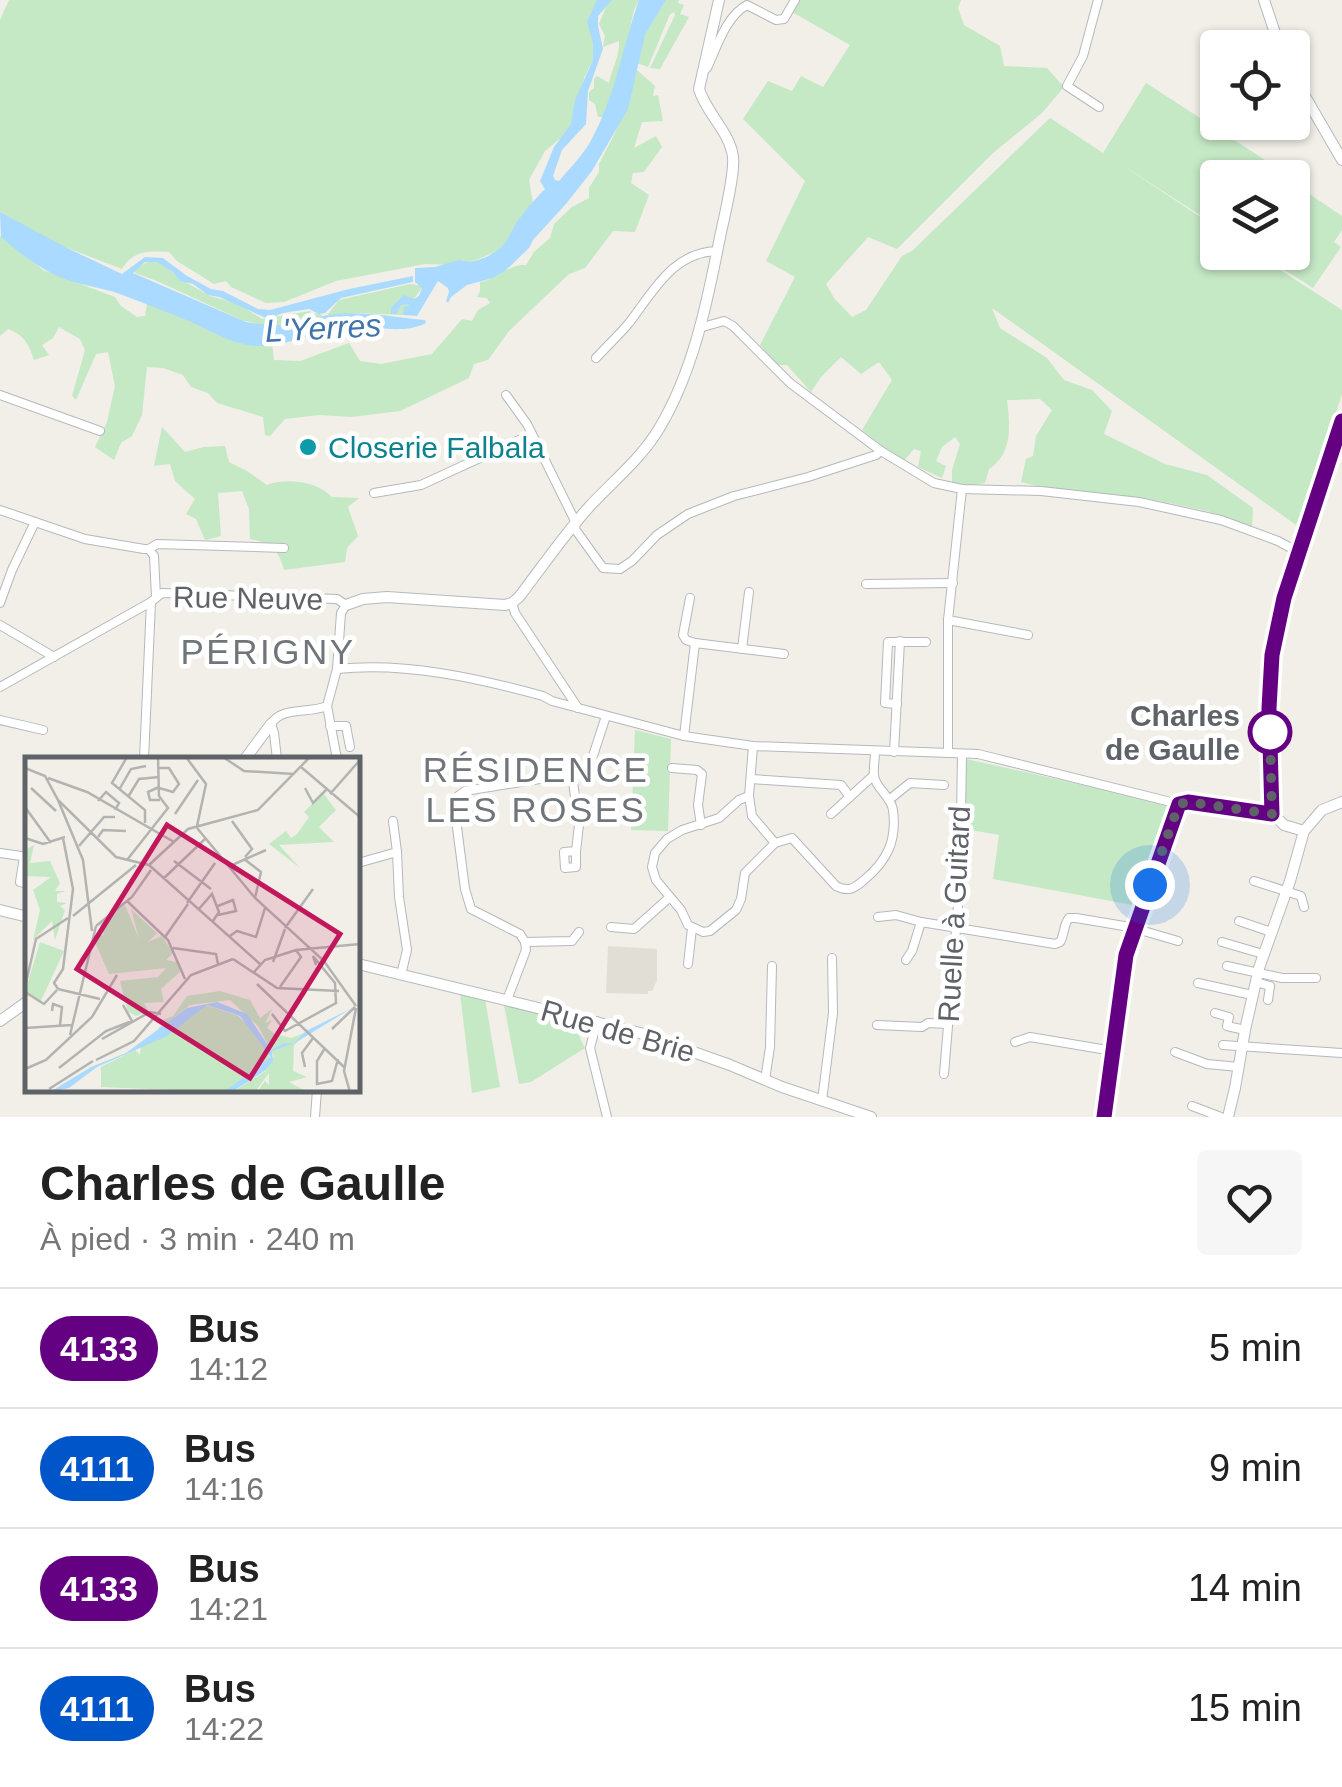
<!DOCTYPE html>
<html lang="fr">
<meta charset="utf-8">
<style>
body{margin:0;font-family:Helvetica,sans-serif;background:#f6f6f6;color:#222;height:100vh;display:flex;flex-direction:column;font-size:38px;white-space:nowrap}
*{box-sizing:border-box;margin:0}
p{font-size:32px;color:#767676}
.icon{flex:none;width:55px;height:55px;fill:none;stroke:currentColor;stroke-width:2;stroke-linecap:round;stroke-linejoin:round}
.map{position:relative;height:1117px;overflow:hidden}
.panel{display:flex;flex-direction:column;background:#fff;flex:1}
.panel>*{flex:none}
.badge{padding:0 20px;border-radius:32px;font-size:35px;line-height:65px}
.tools{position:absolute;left:1200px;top:30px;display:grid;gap:20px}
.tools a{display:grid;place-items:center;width:110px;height:110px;border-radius:10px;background:#fff;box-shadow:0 2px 8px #0004;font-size:50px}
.you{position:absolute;width:50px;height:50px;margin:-25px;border:8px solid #fff;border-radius:50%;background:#1a73e8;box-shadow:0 0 0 15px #1a73e833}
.map>.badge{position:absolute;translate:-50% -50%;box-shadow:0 0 0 5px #fff}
.round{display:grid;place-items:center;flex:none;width:105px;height:105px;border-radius:10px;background:#f6f6f6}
.overview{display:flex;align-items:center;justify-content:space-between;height:170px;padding:0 40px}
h1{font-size:48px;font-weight:800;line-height:75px}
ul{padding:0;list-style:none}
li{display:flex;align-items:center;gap:30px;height:120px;padding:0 40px;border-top:2px solid #e0e0e0}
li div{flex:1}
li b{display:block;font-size:38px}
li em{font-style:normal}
li .badge{min-width:110px;font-weight:700;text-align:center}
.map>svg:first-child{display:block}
.education{fill:#e1ded6}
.green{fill:#c5e8c5}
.water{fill:#aadaff}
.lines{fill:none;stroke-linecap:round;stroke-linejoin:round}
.street-casing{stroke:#b5b8bc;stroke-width:10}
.secondary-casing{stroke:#b6babf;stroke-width:12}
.street{stroke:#fff;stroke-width:8}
.secondary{stroke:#fff;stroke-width:10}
.line-casing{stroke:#fff;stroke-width:22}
.line{stroke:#640082;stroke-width:15}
.walk{stroke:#5f6368;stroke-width:10;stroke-dasharray:0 18}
.culture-dot{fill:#0f9aa8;stroke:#fff;stroke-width:4}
.stop-dot{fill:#fff;stroke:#640082;stroke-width:5}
.labels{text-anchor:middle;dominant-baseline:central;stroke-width:9;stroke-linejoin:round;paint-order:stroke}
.culture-label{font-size:30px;fill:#0d838f;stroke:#fff;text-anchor:start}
.street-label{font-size:30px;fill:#5f6368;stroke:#fff}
.stop-label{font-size:30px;font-weight:bold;fill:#5f6368;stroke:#fff;text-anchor:end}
.water-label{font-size:32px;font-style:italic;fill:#4174aa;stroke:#fff}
.quarter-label{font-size:35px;letter-spacing:2.5px;fill:#70757a;stroke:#fff}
.inset-road{fill:none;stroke:#b3b3b1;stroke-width:2.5}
.view{fill:#c2185b;fill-opacity:0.15;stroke:#c2185b;stroke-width:5}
.inset-edge{fill:none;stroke:#5f6368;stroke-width:5}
</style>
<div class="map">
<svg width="1342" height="1117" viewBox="0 0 1342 1117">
<rect width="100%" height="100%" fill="#f1efe8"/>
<!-- education -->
<path class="education" d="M 608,946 L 657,949 L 657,980 L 652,991 L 648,991 L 648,994 L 606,993 Z"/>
<!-- green -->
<g class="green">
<path d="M 9,0 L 598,0 L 594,58 L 584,78 L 576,119 L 563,136 L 545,151 L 529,180 L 533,203 L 504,244 L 495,252 L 476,260 L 454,265 L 425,264 L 336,281 L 284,302 L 266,303 L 231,287 L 226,281 L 214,284 L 177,261 L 169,252 C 149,251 133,250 122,269 L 57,244 L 0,212 L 0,20 Z"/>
<path d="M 609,0 L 639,0 L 634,10 L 621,68 L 603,117 L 598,117 L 595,104 L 589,100 L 589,92 L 594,88 L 594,79 L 597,76 L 609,83 C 612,68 620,56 619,41 L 603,47 L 605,36 L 599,24 Z"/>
<path d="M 666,0 L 679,0 L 678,3 L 684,5 L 680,14 L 689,17 L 660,69 L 650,68 L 675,15 L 674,12 L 670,14 L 648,67 L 637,63 L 645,35 Z"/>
<path d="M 799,0 L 961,0 L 958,8 L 964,25 L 1000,46 L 1004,66 L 1047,68 L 1064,87 L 1043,112 L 993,153 L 897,249 L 868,237 L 826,284 L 834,298 L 852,317 L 866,310 L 902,256 L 912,251 L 1050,118 L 1103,153 L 1146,83 L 1285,173 L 1284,177 L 1218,178 L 1217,226 L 1116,161 L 1217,228 L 1218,252 L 1254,253 L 1342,310 L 1342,394 L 1299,527 L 992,308 L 1000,328 L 1047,358 L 1064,380 L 1092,390 L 1112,411 L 1104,434 L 1165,464 L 1207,475 L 1253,508 L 1252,528 L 1207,511 L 1145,498 L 1057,491 L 1021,482 L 1026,459 L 1033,456 L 1036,436 L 1052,410 L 1040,399 L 1007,400 C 1010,426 1013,453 989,469 L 985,483 L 968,486 L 952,483 L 952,470 L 960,444 L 955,437 L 942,447 L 936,461 L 946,466 L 942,478 L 918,467 L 921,451 L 914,449 L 903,462 L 862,430 L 892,380 L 879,362 L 861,374 L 841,357 L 821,377 L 811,392 L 787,365 L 777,365 L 760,345 L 795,277 L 766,261 L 805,181 L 743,119 L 768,81 L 792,91 L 801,76 L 823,87 L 850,45 L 792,12 Z"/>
<path d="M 637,70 L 655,86 L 653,96 L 658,95 L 663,121 L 642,122 L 634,148 L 656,136 L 662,147 L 644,172 L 633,173 L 631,183 L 649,195 L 635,232 L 613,231 L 585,268 L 569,274 L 509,331 L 488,360 L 474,364 L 469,378 L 400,411 L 351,417 L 319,415 L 285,419 L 270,436 L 265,435 L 263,417 L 217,403 L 208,393 L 191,387 L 183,375 L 163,368 L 147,367 L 142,415 L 132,436 L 121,443 L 114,460 L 95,447 L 107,422 L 115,386 L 108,352 L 96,354 L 76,400 L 72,396 L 85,350 L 80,339 L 59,327 L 53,338 L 42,345 L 49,355 L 34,360 C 29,344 24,335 8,329 L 0,336 L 0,236 L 43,270 L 115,297 L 121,306 L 137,317 L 145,316 L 147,303 L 213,327 L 223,337 L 231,337 L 254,345 L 272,343 L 274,360 L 300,361 L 349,343 L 360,361 L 381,364 L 432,354 L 462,319 L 472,321 L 478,310 L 490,303 L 487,298 L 477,297 L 480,291 L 480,282 C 500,279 507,264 526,265 L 534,252 L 550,238 L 554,224 L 572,207 L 589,198 L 589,188 L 599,172 L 599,164 L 615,133 L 630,95 Z"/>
<path d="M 1293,183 L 1342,216 L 1342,230 L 1334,242 L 1341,247 L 1313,288 L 1258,253 L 1292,252 Z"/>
<path d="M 150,261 L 160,262 L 182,280 L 210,296 L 238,304 L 262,319 L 310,311 L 311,314 L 320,313 L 322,316 C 304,323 280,329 261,325 C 255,324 250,321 244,321 L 157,281 L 135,273 L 134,269 Z"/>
<path d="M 410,284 L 423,286 L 403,315 L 357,313 L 326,317 L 339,300 Z"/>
<path d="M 162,427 L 185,452 L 204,447 L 225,446 L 229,462 L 247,471 L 267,485 C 287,477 318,482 332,497 L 359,498 L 348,507 L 358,536 L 347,548 L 345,562 L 284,570 C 279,550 271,543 250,539 L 249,509 L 242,491 L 218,493 L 221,536 L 205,540 L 196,519 L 186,514 L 195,499 L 175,481 L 170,464 L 154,466 Z"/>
<path d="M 635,730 L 671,739 L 668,831 L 631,830 Z"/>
<path d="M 966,759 L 1169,804 L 1170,809 L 1138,906 L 993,879 L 999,835 L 965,829 Z"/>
<path d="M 460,993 L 485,999 L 500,1087 L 472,1093 Z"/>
<path d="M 504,1005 L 579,1022 L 583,1031 L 580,1038 L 585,1048 L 531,1082 L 519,1084 Z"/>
</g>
<!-- water -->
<g class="water">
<path d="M 597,0 L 612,0 L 598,16 L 598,26 L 603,49 L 588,91 L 586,124 L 562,150 L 553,176 L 555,180 L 559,181 C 569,169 581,157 589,144 C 615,99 622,48 639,0 L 666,0 L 645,35 L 628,109 L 592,171 L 565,205 L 533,240 L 529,248 L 505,271 L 493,278 L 467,285 L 451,297 L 448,303 L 446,301 L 449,292 L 448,288 L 438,281 L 417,316 L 403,315 L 404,307 L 409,306 L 408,304 L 401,305 L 396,314 L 391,314 L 391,308 L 404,295 L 414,299 L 419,296 L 422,288 L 415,282 L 415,268 L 435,267 L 459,260 C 472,265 491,257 502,246 C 509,239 513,227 519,219 C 527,208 536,198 545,189 L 540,181 L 554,147 L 571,124 L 575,100 L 593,60 L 593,43 L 587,22 Z"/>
<path d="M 0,212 L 67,248 L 122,274 L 145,257 L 163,258 L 187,276 L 211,289 L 223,291 L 258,309 L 270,310 L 349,289 L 413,276 L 413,282 L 341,298 L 325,313 L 319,314 L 309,309 L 283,313 L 268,319 L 219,297 L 208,295 L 193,284 L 180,281 L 173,272 L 157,262 L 145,262 L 133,273 L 246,322 C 264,325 283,326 301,324 C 309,322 317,317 323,316 C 353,309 392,317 425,320 L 426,323 C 404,334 382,327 358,327 C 325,328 294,345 260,346 C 234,346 212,331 189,321 C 165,311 141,302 117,293 C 95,286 71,284 51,273 C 32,263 17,251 1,237 Z"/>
</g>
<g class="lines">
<defs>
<g id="street">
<path d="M 1098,0 L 1083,56 L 1067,86 L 1099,107"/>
<path d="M 707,68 C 717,47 726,16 747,5 L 776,20 L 784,19 L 795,0"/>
<path d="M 699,328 L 724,321 L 733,326 L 790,383 L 881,451 L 934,483 L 962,489 L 1041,491 L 1139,502 L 1221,520 L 1278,541 L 1300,553"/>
<path d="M 596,358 C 607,346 619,335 629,323 C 653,292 673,252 717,251"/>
<path d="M 0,395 L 100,431"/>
<path d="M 506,395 L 527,424 L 576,523 L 575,529 L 603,568 L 620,569 L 632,561 L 657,535 L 688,514 L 734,496 L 808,477 L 876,455 L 881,451"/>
<path d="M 374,493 L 421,485 L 519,440 L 535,440"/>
<path d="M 0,510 L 85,539 L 144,549 L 149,549 L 157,544 L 284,548"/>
<path d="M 149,549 L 154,556 L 156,597"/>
<path d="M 866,584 L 953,583"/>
<path d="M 690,598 L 683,635 L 686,640 L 695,643"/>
<path d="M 0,603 L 12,570 L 34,524"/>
<path d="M 512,603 L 515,613 L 578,708"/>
<path d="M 948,620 L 1028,635"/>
<path d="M 0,625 L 54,657"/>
<path d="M 742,649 L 749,592"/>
<path d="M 337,669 C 406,662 477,678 543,696 L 552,701 L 684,736 L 753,746 L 978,754 L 1179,804"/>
<path d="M 0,687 L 151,602 L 162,593 L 337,599 L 346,605 L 341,613 L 337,669 L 327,706 C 308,714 282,706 271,724 L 274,733 L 277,759"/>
<path d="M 897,704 L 885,703 L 888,642 L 926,642"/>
<path d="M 327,706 L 337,759"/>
<path d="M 0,720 L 43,730"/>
<path d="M 330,726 L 346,726 L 350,747"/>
<path d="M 684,736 L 695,643 L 784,654"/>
<path d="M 753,746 L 749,796 L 752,816 L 775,843"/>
<path d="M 894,752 L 900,641"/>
<path d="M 948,753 L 948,620 L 962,489"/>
<path d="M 144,759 L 151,602"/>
<path d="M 672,768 L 697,770 L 702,774 L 698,805 L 701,825"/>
<path d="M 572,775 L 579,825 L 576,851 L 564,852 L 565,868 L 576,867 L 576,851"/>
<path d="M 751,779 L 841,785 L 850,797"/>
<path d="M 749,796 L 739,800 L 719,818 L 682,830 L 667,839 L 655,853 L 652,867 L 656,880 L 681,910 L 688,925 L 703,932 L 710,931 L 736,910 L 741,899 L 745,873 L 775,843"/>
<path d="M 890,799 L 910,783 L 944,785"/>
<path d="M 831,814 L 874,775"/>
<path d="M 393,821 L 397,852 L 399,897 L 407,950 L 401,975"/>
<path d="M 775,843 L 792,838 L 836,886 C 848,892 854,889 864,880 C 887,861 897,841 893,810 C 891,796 876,789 874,776 C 873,769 875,759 875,752"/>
<path d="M 0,853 L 28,857"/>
<path d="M 24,857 L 20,882 L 28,884"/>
<path d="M 358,863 L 397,852"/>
<path d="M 1254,881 L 1301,896 L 1304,907"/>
<path d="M 878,917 L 896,915 L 921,922 L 1055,944 L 1060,942 C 1065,934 1063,925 1069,918 L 1076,918 L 1130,927 L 1178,941"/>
<path d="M 1239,921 L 1271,932"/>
<path d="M 611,927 L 634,929 L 670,897"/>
<path d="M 525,942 L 572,941 L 579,932"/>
<path d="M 1222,942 L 1263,954"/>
<path d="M 906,960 L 912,951 L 921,922"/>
<path d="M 688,964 L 692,928"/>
<path d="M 1227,966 L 1282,978 L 1316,978"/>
<path d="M 1256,982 L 1270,986 L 1268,1000"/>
<path d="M 1198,983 L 1252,995"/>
<path d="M 507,1000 L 526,950 L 525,942 L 520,934 L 471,909 L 465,889 L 454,804 L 458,796 L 465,791 L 583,772 L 590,765 L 606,716"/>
<path d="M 1215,1013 L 1229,1017 L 1227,1026 L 1245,1030"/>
<path d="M 597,1021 L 590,1048 L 607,1117"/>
<path d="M 877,1025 L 922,1027 L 928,1023 L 948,1024"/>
<path d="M 1015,1042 L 1030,1037 L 1113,1051"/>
<path d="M 1223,1045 L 1342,1053"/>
<path d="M 1175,1052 L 1207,1064 L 1239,1067"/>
<path d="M 944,1074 L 960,881 L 962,754"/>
<path d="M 765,1080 L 770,1047 L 772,966"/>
<path d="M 822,1101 L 833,1013 L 832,958"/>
<path d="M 1192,1106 L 1221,1117"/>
<path d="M 315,1117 L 317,1090"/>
</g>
<g id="secondary">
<path d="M 1264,0 L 1280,48"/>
<path d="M 1292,74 L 1342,160"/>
<path d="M 346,605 L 363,599 L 387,597 L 505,605 L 512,603 L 519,597 C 542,567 564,535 589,507 C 613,481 642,458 660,427 C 692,373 706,308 718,247 C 722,225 735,177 733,157 C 730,132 706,113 699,89 L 719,0"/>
<path d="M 245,759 L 271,724"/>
<path d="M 1273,814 L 1269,709 L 1272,655 L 1284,598 L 1342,421"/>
<path d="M 1273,814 L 1284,825 L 1304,831"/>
<path d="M 0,910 L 28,917"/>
<path d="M 358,964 L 640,1033 L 730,1065 L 782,1087 L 871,1117"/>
<path d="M 0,1021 L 28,1001"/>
<path d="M 1104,1117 L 1126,955 L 1179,804 L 1188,803 L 1273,814"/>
<path d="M 1228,1117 L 1235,1088 L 1245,1030 L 1259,968 L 1290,881 L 1304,831 L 1322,810 L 1342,802"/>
</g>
</defs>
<!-- street casing -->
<use href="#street" class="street-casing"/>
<!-- secondary casing -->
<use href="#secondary" class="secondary-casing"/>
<!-- street -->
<use href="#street" class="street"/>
<!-- secondary -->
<use href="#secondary" class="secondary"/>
</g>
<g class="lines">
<defs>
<path id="line" d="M 1104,1117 L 1126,955 L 1179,804 L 1188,802 L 1272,814 L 1269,708 L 1272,655 L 1284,598 L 1342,421"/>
</defs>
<!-- line casing -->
<use href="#line" class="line-casing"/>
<!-- line -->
<use href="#line" class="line"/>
<!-- walk -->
<path class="walk" d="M 1150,885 L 1179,804 L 1188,802 L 1272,814 L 1270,732"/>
</g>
<!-- markers -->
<circle class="culture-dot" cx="308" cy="447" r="10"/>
<circle class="stop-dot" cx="1270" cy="732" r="20"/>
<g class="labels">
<!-- culture labels -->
<g class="culture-label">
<text x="328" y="447">Closerie Falbala</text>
</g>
<!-- street labels -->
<g class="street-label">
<text transform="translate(248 598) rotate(1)">Rue Neuve</text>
<text transform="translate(954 914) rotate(-87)">Ruelle à Guitard</text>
<text transform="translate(618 1031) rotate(16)">Rue de Brie</text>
</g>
<!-- stop labels -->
<g class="stop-label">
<text x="1240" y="715">Charles<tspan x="1240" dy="34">de Gaulle</tspan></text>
</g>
<!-- water labels -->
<g class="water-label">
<text transform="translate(323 328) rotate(-3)">L'Yerres</text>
</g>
<!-- quarter labels -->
<g class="quarter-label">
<text x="268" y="651">PÉRIGNY</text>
<text x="536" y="769">RÉSIDENCE<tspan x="536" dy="40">LES ROSES</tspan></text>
</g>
</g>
<!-- overview -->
<g transform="translate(25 757)">
<rect width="335" height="335" fill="#f1efe8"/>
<path d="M 298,36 L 311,53 L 294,70 L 309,85 L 254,88 L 275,111 L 244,87 L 261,74 L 266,81 L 272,77 L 284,60 L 279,55 ZM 9,88 L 5,106 L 25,104 L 35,126 L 30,134 L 41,134 L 32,137 L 32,145 L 42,146 L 35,149 L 40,153 L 30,183 L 27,164 L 8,183 L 15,153 L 8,133 L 26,120 L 0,119 L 0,93 ZM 100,148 L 114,182 L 106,152 L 132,176 L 123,185 L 137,179 L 148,196 L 141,203 L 152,205 L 155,215 L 136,232 L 139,245 L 119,246 L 124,255 L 111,259 L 103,255 L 95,224 L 133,220 L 141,211 L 84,217 L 69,183 L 79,177 L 74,167 ZM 15,185 L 39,194 L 15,246 L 0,235 ZM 195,234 L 225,243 L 235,261 L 247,252 L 240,266 L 247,263 L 242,271 L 250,277 L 266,281 L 282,275 L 269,288 L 268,314 L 282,320 L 264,325 L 282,335 L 232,335 L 240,324 L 244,328 L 244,316 L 230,335 L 208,335 L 241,314 L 249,299 L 233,269 L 205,243 L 165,248 L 142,266 L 131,266 L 148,259 L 162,239 ZM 181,248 L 213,259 L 231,276 L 246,300 L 236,312 L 199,335 L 76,330 L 76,310 L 110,293 L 115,298 L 116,289 L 137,280 L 134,270 Z" fill="#c5e8c5"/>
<path d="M 192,245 L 222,257 L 246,293 L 257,287 L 269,286 L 281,274 L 327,251 L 270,286 L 247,294 L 248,303 L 241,313 L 207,335 L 199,335 L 246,300 L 215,259 L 182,248 L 142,279 L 72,310 L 44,331 L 25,335 L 66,310 L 101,296 L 162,251 Z" fill="#aadaff"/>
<path class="inset-road" d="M 102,0 L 87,26 L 120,53 L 120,66M 161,0 L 181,27 L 172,69M 198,0 L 219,14 L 269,17M 276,10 L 335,60M 0,11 L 20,19 L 33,43 L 91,100 L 124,108M 133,11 L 144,11 L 154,27 L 148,35 L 134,31M 23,21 L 62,35 L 149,85M 134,30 L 123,35 L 125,43 L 135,43M 6,31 L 31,54M 280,31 L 288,46 L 301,33M 94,33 L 106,12 L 121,9M 305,37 L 335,3M 103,40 L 114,22 L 134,20M 33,43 L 58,103 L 67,174M 73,44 L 81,35 L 94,46 L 90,53M 0,50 L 26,86M 150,57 L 173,23M 207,64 L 227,92 L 220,100M 172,71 L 230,141 L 299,204 L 331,249M 73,80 L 78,73 L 101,74M 0,81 L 18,87 L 40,80M 54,89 L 79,60 L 90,60M 219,102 L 236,115 L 230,141M 102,103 L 143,51 L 134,39 L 133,0M 149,104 L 186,132M 124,108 L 163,72 L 233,53 L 285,0M 124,108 L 235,207M 205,109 L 241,93M 138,122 L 180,82M 102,144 L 143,183 L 160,222M 162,146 L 190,106M 173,153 L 187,137 L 194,155 L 188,164M 193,158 L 211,154 L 208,143 L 193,149M 48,159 L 111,108M 71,169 L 107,140 L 126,113M 260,171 L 288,132M 205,179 L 212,174 L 231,180 L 240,151M 140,180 L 163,147M 148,191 L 191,197 L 193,207M 208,202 L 252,231 L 314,234M 248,205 L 260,172M 229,215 L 240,203 L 271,193 L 335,187M 232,227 L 319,310M 0,230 L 11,182 L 43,161M 255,230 L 276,200 L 271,193M 33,232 L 29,226 L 38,212 L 48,132 L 38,81M 33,232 L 75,242M 0,235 L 19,247 L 32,233M 27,254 L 28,247 L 37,250 L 35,268M 247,257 L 260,274 L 311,246 L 310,226 L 288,199 L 291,208M 0,271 L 47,268M 307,272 L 330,250M 45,278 L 71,169M 77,282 L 125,255 L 136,257M 300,291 L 292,304 L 292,327 L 307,324 L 313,302M 71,303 L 109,284 L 166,218 L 208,202M 280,310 L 277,296 L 288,281M 34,311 L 81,274 L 107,264 L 98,248M 0,312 L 21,303 L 67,260 L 92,218M 24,332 L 68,304M 325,335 L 319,314 L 331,251"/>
<path class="view" d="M 142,68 L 315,177 L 225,321 L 52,212 Z"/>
<rect width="335" height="335" class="inset-edge"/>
</g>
</svg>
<div class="tools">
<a><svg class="icon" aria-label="locate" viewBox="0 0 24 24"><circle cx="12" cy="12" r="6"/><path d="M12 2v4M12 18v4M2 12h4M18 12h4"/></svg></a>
<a><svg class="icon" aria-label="layers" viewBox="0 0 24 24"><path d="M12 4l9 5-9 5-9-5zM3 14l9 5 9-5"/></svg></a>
</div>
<div class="you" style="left:1150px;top:885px"></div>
</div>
<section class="panel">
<div class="overview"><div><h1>Charles de Gaulle</h1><p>À pied · 3 min · 240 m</p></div><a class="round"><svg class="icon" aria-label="heart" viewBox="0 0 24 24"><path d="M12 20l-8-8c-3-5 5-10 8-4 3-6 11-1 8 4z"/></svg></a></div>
<ul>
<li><span class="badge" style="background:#640082;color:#fff">4133</span><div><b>Bus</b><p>14:12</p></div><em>5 min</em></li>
<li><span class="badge" style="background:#0055c8;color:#fff">4111</span><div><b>Bus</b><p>14:16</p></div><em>9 min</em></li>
<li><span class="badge" style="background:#640082;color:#fff">4133</span><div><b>Bus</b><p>14:21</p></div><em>14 min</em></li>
<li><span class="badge" style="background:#0055c8;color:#fff">4111</span><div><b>Bus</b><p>14:22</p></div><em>15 min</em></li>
</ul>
</section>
